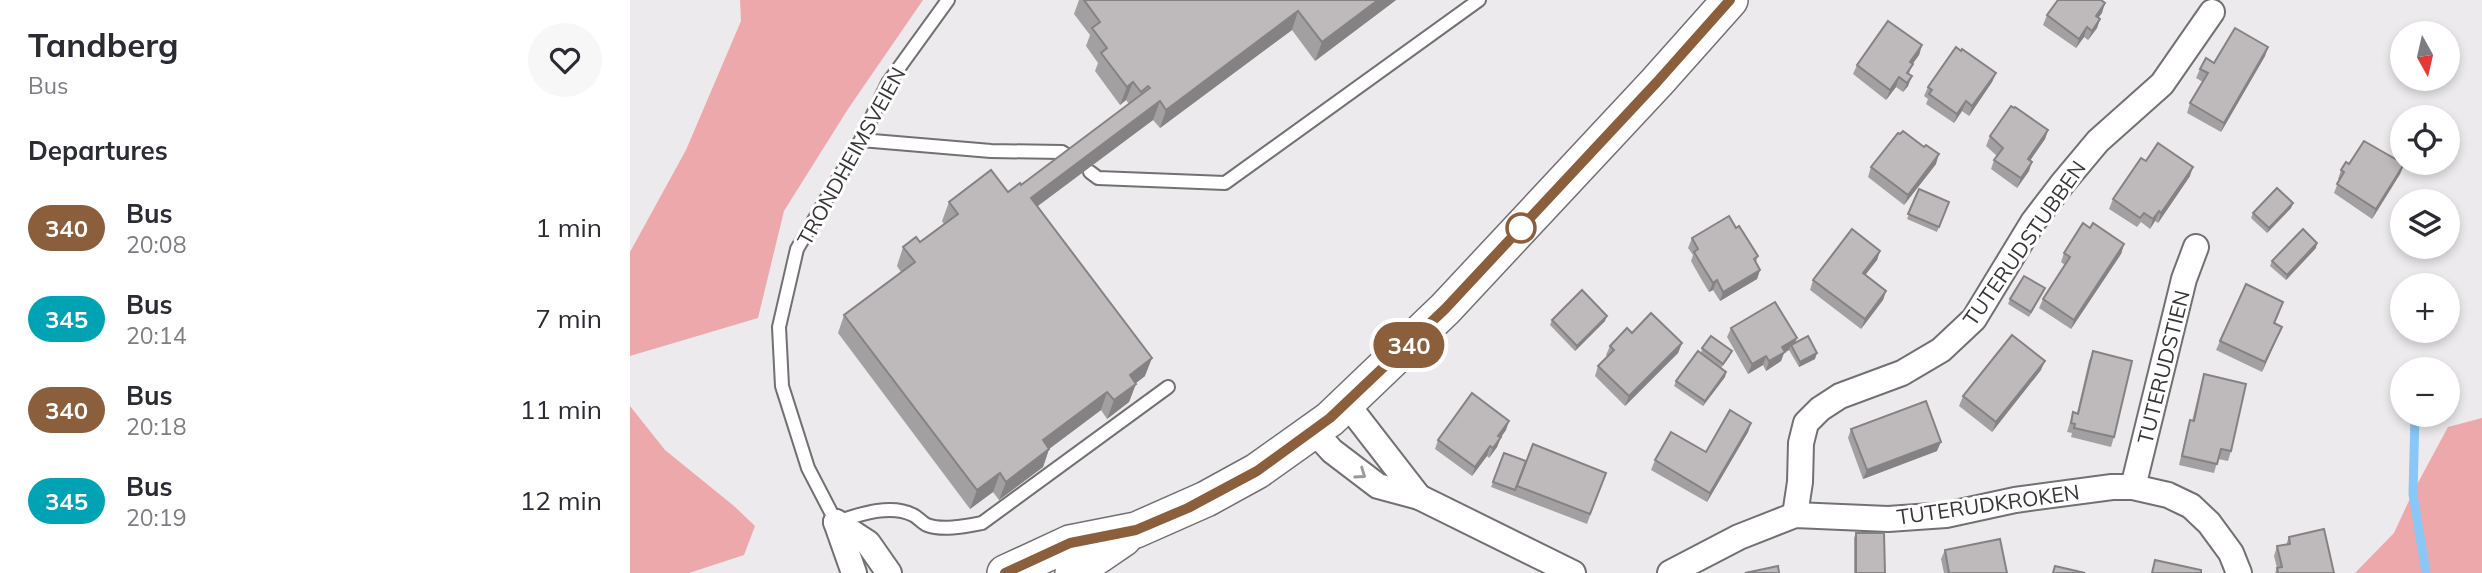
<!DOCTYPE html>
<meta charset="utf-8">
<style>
body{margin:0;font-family:Mulish,sans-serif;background:#f7f7f7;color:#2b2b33;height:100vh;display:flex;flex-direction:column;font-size:26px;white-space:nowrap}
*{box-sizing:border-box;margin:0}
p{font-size:23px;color:#7c7c81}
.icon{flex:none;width:38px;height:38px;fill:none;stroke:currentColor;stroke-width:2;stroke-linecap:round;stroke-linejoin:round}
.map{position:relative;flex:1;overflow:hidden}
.sheet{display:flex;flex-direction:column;background:#fff;width:630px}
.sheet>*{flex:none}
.badge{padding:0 14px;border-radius:23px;font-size:24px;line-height:46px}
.needle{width:46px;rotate:172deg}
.buttons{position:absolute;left:1760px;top:21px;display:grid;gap:14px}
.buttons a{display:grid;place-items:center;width:70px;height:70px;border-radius:50%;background:#fff;box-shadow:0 4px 10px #0003;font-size:35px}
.map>.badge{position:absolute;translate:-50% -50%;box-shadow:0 0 0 4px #fff}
h2{padding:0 28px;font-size:26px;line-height:63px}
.round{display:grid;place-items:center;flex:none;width:74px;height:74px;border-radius:37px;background:#f7f7f7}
.overview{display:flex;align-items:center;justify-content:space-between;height:119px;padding:0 28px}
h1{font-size:33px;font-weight:700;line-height:52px}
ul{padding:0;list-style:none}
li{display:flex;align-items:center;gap:21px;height:91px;padding:0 28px}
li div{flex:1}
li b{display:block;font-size:26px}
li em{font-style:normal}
li .badge{min-width:77px;font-weight:700;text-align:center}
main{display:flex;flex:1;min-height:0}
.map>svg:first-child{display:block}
.green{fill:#eda8ac}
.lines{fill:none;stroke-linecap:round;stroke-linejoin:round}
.stream{stroke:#8ac7f7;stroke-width:9}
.lane-casing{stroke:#727073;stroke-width:16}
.street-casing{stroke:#727073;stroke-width:28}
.secondary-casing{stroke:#727073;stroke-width:38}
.lane{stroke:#fff;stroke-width:12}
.street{stroke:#fff;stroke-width:24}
.secondary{stroke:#fff;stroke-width:35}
.wall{fill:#a3a0a2}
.shaded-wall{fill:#858284}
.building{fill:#bebabc;stroke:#858284;stroke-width:2}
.oneway{stroke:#9b9a9b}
.line-casing{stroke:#fff;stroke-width:16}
.line{stroke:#8b5e3c;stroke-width:10}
.stop-dot{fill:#fff;stroke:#8b5e3c;stroke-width:3.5}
.labels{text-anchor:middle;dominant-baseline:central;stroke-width:6;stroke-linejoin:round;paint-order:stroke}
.street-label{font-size:21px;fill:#373637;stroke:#fff}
</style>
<main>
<section class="sheet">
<div class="overview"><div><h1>Tandberg</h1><p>Bus</p></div><a class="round"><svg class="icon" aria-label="heart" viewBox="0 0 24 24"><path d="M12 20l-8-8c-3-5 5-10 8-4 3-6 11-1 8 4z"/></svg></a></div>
<h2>Departures</h2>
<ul>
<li><span class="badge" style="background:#8b5e3c;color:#fff">340</span><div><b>Bus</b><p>20:08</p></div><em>1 min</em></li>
<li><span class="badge" style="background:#00a3b4;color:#fff">345</span><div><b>Bus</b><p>20:14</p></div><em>7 min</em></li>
<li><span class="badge" style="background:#8b5e3c;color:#fff">340</span><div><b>Bus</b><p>20:18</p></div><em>11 min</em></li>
<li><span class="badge" style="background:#00a3b4;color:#fff">345</span><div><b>Bus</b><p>20:19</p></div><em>12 min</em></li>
</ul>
</section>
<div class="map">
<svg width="1852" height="573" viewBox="0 0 1852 573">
<rect width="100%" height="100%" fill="#eceaed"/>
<!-- green -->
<g class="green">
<path d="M 110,0 L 293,0 L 218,109 L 154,211 L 128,318 L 0,356 L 0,252 L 56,150 L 111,21 Z"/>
<path d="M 0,406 L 35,450 L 104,506 L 125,526 L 114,555 L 59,573 L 0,573 Z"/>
<path d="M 1852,418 L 1852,573 L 1725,573 L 1764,533 L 1783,492 L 1818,427 Z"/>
</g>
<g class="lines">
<!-- stream -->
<path class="stream" d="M 1785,415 L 1783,494 L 1796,573"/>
<defs>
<g id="lane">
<path d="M 318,0 L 258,83 L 231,140 L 167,249 L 149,327 L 152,386 L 178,468 L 206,522 C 228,515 260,503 283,515 C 288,517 292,523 297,525 C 313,531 336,526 352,523 L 538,387"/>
<path d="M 231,140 L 361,151 L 432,152 L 441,158"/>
<path d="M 460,172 L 468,178 L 595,183 L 849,0"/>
</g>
<g id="street">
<path d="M 717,404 L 789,497"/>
<path d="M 684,431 L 702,451 L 748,486 L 789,497 L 943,573"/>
<path d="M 1503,487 L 1554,279 L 1566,247"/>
<path d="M 1165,515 L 1170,482 L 1171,443 L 1176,423 L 1190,409 L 1210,396 L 1272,373 L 1311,350 L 1344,319 L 1403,222 L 1432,184 L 1468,141 L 1532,84 L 1582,12"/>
<path d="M 206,522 L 238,543 L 259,573"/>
<path d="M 206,522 L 224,573"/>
<path d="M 1040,573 L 1109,537 L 1165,515 L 1258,519 L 1316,515 L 1385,500 L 1482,487 L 1503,487 L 1538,495 L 1561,506 L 1579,523 L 1601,553 L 1609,573"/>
</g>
<g id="secondary">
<path d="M 375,573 L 440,543 L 506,530 L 576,499 L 627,471 L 700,419 L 815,309 L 1027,82 L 1100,0"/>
<path d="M 443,573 L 494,538"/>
</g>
</defs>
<!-- lane casing -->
<use href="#lane" class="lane-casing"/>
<!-- street casing -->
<use href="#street" class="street-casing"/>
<!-- secondary casing -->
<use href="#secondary" class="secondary-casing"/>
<!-- lane -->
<use href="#lane" class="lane"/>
<!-- street -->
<use href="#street" class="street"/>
<!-- secondary -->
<use href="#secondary" class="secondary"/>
</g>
<!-- wall -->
<g class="wall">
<path d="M 449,0 L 766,0 L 685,61 L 662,30 L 530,128 L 523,120 L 408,206 L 515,376 L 506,383 L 499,402 L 477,419 L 471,410 L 419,449 L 413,467 L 369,500 L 363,492 L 340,509 L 208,333 L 214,315 L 271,272 L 267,266 L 273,247 L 290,242 L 314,224 L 312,221 L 319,202 L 378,192 L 391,185 L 499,104 L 496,100 L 490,105 L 465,71 L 468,63 L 456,46 L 460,35 L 444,14 Z"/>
<path d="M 1472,13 L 1468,17 L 1470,19 L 1467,28 L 1458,40 L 1454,37 L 1446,48 L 1413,25 L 1417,15 Z"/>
<path d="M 1292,45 L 1289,55 L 1282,64 L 1279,74 L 1278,86 L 1273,92 L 1266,87 L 1256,100 L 1223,74 L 1227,65 Z"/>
<path d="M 1638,47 L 1635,56 L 1591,132 L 1557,113 L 1560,103 L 1573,82 L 1566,78 L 1570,69 L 1584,63 Z"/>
<path d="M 1366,73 L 1362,82 L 1339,116 L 1332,111 L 1324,123 L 1296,104 L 1298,99 L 1294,96 L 1298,87 Z"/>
<path d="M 1418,130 L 1415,139 L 1400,160 L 1399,171 L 1387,188 L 1361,169 L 1364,160 L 1367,156 L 1356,146 L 1360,136 Z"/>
<path d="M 1270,134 L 1306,164 L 1274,205 L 1238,177 L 1241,167 Z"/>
<path d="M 1516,161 L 1560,176 L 1528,223 L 1525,221 L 1520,229 L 1511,222 L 1507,227 L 1479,209 L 1483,199 Z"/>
<path d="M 1719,164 L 1774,164 L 1770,174 L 1742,219 L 1704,193 L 1709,180 L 1708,179 L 1711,170 Z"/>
<path d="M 1289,189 L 1319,202 L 1307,232 L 1277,219 Z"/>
<path d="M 1663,203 L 1661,208 L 1637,233 L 1621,218 L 1623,213 Z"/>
<path d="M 1106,228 L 1128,256 L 1126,262 L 1130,270 L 1127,279 L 1090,301 L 1083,290 L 1079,292 L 1070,277 L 1061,261 L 1063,255 L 1058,248 L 1062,238 Z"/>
<path d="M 1460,228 L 1494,244 L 1491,254 L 1441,329 L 1409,308 L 1413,299 L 1435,265 L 1431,262 L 1434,253 Z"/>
<path d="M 1686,248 L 1656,280 L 1640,266 L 1642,261 Z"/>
<path d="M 1250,251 L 1247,260 L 1235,275 L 1256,291 L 1253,300 L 1231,329 L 1180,290 L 1183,280 Z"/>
<path d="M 1415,288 L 1399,317 L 1378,304 L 1380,299 Z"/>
<path d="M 1650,311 L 1645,323 L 1648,336 L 1632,372 L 1586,350 L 1590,341 Z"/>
<path d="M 922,320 L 975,321 L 945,351 L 920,325 Z"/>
<path d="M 1101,328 L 1165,343 L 1185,359 L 1169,367 L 1159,350 L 1154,353 L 1151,361 L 1136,371 L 1133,365 L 1118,374 L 1097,337 Z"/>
<path d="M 1002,333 L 1052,343 L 1048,353 L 995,406 L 965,376 L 968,366 L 978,357 L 976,355 L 980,346 Z"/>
<path d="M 1072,348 L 1100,356 L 1091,368 L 1096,372 L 1095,377 L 1073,406 L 1044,386 L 1046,381 L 1071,353 Z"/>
<path d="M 1463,351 L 1484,437 L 1481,447 L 1441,437 L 1442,433 L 1437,432 L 1443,412 L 1447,413 L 1459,361 Z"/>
<path d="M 1411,370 L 1362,432 L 1329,406 L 1333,396 Z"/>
<path d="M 1574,374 L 1601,451 L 1598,461 L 1588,459 L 1584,473 L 1549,465 L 1557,430 L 1560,420 L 1562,421 L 1571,384 Z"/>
<path d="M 1121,423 L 1118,432 L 1077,502 L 1021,470 L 1025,460 L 1076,452 Z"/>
<path d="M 1221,429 L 1307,451 L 1233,479 L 1218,438 Z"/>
<path d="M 876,430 L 871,437 L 867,447 L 859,458 L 857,456 L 842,476 L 805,449 L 808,440 Z"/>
<path d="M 874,453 L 896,461 L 976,473 L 957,524 L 861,487 Z"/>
<path d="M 1226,533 L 1255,573 L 1224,573 L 1224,538 Z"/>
<path d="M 1659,537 L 1704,573 L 1645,573 L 1647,568 L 1644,556 L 1647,546 L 1656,545 Z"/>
<path d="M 1315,550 L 1377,573 L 1314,573 L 1311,559 Z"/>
</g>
<!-- shaded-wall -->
<g class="shaded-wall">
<path d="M 748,0 L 766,0 L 685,61 L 692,42 Z"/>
<path d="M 1475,3 L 1472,13 L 1463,25 L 1466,16 Z"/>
<path d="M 668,11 L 662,30 L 530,128 L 536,110 Z"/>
<path d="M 1470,19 L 1467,28 L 1458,40 L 1462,31 Z"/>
<path d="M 1457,27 L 1454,37 L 1446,48 L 1449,39 Z"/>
<path d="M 1292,45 L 1289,55 L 1277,72 L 1280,62 Z"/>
<path d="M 1638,47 L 1635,56 L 1591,132 L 1594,123 Z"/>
<path d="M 1366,73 L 1362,82 L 1339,116 L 1342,106 Z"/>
<path d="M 1282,76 L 1278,86 L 1273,92 L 1277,83 Z"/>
<path d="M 1269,77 L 1266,87 L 1256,100 L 1260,90 Z"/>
<path d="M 503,82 L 496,100 L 490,105 L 497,87 Z"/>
<path d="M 530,101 L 523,120 L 394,216 L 401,198 Z"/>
<path d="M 1336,101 L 1332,111 L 1324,123 L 1327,114 Z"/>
<path d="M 1418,130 L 1415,139 L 1395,168 L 1398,159 Z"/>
<path d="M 1309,154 L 1306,164 L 1274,205 L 1278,195 Z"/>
<path d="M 1402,162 L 1399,171 L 1387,188 L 1391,178 Z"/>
<path d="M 1774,164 L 1770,174 L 1742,219 L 1746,209 Z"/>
<path d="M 1563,167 L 1560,176 L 1528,223 L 1531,213 Z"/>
<path d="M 1663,203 L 1661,208 L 1637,233 L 1639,228 Z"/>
<path d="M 1529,211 L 1525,221 L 1520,229 L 1523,219 Z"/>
<path d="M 1687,243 L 1686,248 L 1656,280 L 1657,275 Z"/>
<path d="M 1494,244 L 1491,254 L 1441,329 L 1444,320 Z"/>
<path d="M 1250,251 L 1247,260 L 1229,283 L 1233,273 Z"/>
<path d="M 1130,270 L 1127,279 L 1090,301 L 1093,292 Z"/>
<path d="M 1087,280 L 1083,290 L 1079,292 L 1083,283 Z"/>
<path d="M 1256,291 L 1253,300 L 1231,329 L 1235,319 Z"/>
<path d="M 977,316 L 975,321 L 945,351 L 947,346 Z"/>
<path d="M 1652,327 L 1632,372 L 1635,362 Z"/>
<path d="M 1167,338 L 1163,348 L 1161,345 L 1159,350 L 1154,353 L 1151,361 L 1136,371 L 1139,361 L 1152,347 Z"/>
<path d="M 1052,343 L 1048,353 L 995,406 L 999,396 Z"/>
<path d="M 1187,353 L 1185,359 L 1169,367 L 1170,362 Z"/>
<path d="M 1136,356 L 1133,365 L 1118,374 L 1122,364 Z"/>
<path d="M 522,358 L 515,376 L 493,393 L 500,375 Z"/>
<path d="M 1415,361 L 1411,370 L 1362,432 L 1366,422 Z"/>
<path d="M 1096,372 L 1095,377 L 1073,406 L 1075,401 Z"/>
<path d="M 506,384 L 499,402 L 477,419 L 484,400 Z"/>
<path d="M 477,392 L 471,410 L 419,449 L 413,467 L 369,500 L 376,482 L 413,440 Z"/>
<path d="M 879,421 L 876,430 L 871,437 L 867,447 L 859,458 L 868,436 Z"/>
<path d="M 1121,423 L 1118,432 L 1077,502 L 1080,493 Z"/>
<path d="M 1311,442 L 1307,451 L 1233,479 L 1237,470 Z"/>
<path d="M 860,446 L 857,456 L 842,476 L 845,467 Z"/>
<path d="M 370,473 L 363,492 L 340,509 L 347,490 Z"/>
</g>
<!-- building -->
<g class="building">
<path d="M 454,0 L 748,0 L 692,42 L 668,11 L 536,110 L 530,101 L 401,198 L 522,358 L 500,375 L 506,384 L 484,400 L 477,392 L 413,440 L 419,449 L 376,482 L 370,473 L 347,490 L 214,315 L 285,262 L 273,247 L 286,237 L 290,242 L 328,214 L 319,202 L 361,170 L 378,192 L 390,183 L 391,185 L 520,88 L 518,86 L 511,92 L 503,82 L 497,87 L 471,53 L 477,48 L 462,28 L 470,22 Z"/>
<path d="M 1428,0 L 1471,0 L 1475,3 L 1466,16 L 1470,19 L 1462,31 L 1457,27 L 1449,39 L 1417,15 Z"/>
<path d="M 1258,21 L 1292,45 L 1280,62 L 1283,64 L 1277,73 L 1282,76 L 1277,83 L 1269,77 L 1260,90 L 1227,65 Z"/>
<path d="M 1605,28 L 1638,47 L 1594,123 L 1560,103 L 1578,73 L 1570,69 L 1576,58 L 1584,63 Z"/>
<path d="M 1326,47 L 1331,51 L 1332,49 L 1366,73 L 1342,106 L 1336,101 L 1327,114 L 1299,94 L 1302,90 L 1298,87 Z"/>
<path d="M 1381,106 L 1384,108 L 1385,107 L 1418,130 L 1398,159 L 1402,162 L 1391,178 L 1364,160 L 1373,148 L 1360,136 Z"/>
<path d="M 1273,131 L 1294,147 L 1296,145 L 1309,154 L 1278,195 L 1241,167 L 1268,133 L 1270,134 Z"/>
<path d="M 1734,141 L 1774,164 L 1746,209 L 1707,184 L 1714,172 L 1711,170 L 1716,162 L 1719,164 Z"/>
<path d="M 1528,143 L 1563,167 L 1531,213 L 1529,211 L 1523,219 L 1514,213 L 1510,218 L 1483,199 L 1511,158 L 1516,161 Z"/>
<path d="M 1647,188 L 1663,203 L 1639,228 L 1623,213 Z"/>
<path d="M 1289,189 L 1319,202 L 1309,227 L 1278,214 Z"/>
<path d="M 1099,216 L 1106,228 L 1109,226 L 1128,256 L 1124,259 L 1130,270 L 1093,292 L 1087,280 L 1083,283 L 1073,267 L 1064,252 L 1068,249 L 1062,238 Z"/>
<path d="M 1453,223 L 1460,228 L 1463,223 L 1494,244 L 1444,320 L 1413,299 L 1440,257 L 1434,253 Z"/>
<path d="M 1222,229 L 1250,251 L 1233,273 L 1256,291 L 1235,319 L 1183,280 Z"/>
<path d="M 1673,229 L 1687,243 L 1657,275 L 1642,261 Z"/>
<path d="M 1394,276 L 1415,288 L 1401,312 L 1380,299 Z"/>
<path d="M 1616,284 L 1653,302 L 1644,323 L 1652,327 L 1635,362 L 1590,341 Z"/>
<path d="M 952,290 L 977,316 L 947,346 L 922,320 Z"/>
<path d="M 1145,302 L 1167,338 L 1152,347 L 1155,352 L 1139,361 L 1136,356 L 1122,364 L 1101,328 Z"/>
<path d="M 1021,313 L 1052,343 L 999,396 L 968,366 L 984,350 L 980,346 L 997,328 L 1002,333 Z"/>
<path d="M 1382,335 L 1415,361 L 1366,422 L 1333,396 Z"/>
<path d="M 1081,336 L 1102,351 L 1093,364 L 1072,348 Z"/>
<path d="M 1178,336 L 1187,353 L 1170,362 L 1161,345 Z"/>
<path d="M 1068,351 L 1096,372 L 1075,401 L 1046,381 Z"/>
<path d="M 1463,351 L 1502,361 L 1484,437 L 1444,428 L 1445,424 L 1441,423 L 1443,412 L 1448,414 Z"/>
<path d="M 1574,374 L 1616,384 L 1601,451 L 1591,449 L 1587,464 L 1552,456 L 1560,420 L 1564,421 Z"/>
<path d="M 842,393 L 879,421 L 868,436 L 871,437 L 863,448 L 860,446 L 845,467 L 808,440 Z"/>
<path d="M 1296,401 L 1311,442 L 1237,470 L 1221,429 Z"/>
<path d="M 1100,410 L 1121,423 L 1080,493 L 1025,460 L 1041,432 L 1076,452 Z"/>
<path d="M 903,444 L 976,473 L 960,514 L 887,486 Z"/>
<path d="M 874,453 L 896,461 L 885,490 L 863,482 Z"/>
<path d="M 1694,529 L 1704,573 L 1648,573 L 1647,568 L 1652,567 L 1647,546 L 1660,544 L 1659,537 Z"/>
<path d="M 1226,533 L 1254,533 L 1255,573 L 1226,573 Z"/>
<path d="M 1370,539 L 1377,573 L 1319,573 L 1315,550 Z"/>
<path d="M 1525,560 L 1571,570 L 1571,573 L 1522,573 Z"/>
<path d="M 1148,566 L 1149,573 L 1115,573 Z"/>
<path d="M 1425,566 L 1455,573 L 1423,573 Z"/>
</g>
<!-- one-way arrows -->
<defs><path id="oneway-chevron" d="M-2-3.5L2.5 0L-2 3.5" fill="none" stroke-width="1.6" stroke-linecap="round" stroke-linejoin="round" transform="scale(1.75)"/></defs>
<use class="oneway" href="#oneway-chevron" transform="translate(731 474) rotate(35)"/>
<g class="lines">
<defs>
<path id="line" d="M 375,573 L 440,543 L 506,530 L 558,508 L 627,471 L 700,418 L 815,309 L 1027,82 L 1100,0"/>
</defs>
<!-- line casing -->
<use href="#line" class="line-casing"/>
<!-- line -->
<use href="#line" class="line"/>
</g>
<!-- markers -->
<circle class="stop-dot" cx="891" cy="228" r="14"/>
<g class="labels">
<!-- street labels -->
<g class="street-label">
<text transform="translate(221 156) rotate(-61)">TRONDHEIMSVEIEN</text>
<text transform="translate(1394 243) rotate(-55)">TUTERUDSTUBBEN</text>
<text transform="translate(1533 367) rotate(-76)">TUTERUDSTIEN</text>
<text transform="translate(1358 504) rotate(-8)">TUTERUDKROKEN</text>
</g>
</g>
</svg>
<div class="buttons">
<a><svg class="needle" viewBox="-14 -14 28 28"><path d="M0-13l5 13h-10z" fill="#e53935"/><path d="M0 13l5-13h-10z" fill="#7c7c81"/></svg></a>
<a><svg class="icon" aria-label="locate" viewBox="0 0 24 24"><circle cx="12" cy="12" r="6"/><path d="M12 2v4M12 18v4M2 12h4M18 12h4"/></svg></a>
<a><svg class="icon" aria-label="layers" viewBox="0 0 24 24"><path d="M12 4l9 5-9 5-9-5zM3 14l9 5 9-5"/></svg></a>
<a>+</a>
<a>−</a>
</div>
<b class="badge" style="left:779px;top:345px;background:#8b5e3c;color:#fff">340</b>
</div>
</main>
